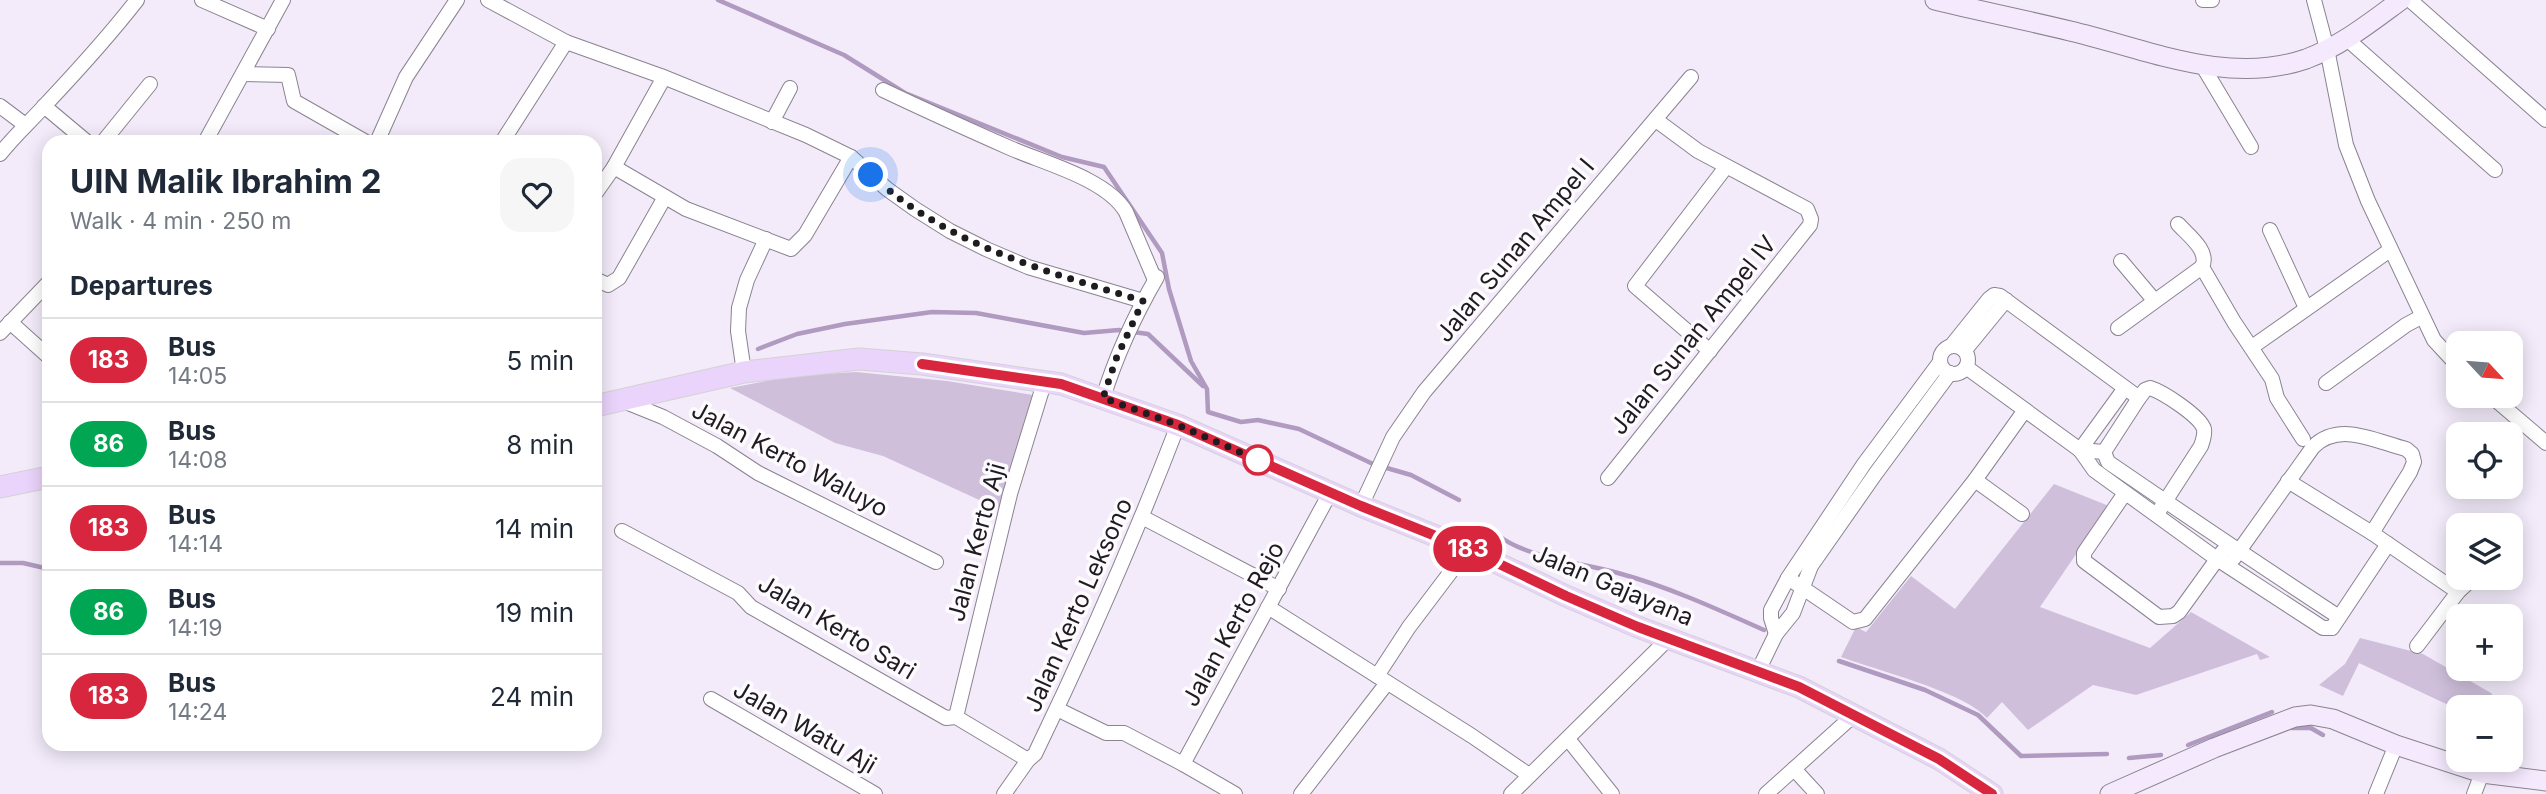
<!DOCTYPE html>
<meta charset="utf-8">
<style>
body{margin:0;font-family:Inter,sans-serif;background:#f6f6f7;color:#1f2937;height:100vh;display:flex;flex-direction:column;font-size:26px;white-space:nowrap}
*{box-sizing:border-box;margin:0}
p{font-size:23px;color:#747a83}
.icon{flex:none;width:38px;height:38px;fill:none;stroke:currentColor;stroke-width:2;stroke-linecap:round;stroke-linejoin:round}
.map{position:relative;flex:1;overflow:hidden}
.drawer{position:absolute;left:42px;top:135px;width:560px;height:616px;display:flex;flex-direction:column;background:#fff;border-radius:21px;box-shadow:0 4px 18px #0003}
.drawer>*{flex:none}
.badge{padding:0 14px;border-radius:23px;font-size:24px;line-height:46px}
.needle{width:46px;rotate:116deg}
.fabs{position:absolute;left:2446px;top:331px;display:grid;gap:14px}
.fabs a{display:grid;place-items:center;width:77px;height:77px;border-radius:14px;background:#fff;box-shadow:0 4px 18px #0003;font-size:35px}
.you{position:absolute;width:35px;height:35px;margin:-18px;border:5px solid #fff;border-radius:50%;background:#1a73e8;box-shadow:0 0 0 10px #1a73e833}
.map>.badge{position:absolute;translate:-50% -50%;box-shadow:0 0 0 4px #fff}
h2{padding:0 28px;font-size:26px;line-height:63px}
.round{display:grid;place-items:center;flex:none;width:74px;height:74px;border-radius:21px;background:#f6f6f7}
.head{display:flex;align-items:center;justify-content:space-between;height:119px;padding:0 28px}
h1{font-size:33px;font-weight:700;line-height:52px}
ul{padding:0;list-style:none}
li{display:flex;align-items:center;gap:21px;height:84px;padding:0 28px;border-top:2px solid #e0e1e3}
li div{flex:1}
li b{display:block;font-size:26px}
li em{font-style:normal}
li .badge{min-width:77px;font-weight:700;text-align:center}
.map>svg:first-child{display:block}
.green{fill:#cfbfdb}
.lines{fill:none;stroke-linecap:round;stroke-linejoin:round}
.stream{stroke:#b09ac0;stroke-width:4.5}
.street-casing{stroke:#8a8390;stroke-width:16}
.secondary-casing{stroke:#8a8390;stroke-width:21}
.primary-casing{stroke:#d2d2d3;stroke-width:23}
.street{stroke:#fff;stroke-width:14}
.secondary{stroke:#f5e9fd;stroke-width:19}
.primary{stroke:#ebd4fb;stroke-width:21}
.line-casing{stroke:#fff;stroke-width:16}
.line{stroke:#d7263d;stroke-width:10}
.walk{stroke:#1f1c21;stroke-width:7;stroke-dasharray:0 12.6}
.stop-dot{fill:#fff;stroke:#d7263d;stroke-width:3.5}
.labels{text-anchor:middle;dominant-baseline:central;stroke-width:7;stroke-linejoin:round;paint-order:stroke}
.street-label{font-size:24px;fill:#1f1c21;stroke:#fdfbfe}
</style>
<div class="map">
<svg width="2546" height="794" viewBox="0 0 2546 794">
<rect width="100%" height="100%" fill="#f3ebfa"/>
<!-- green -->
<g class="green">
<path d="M 856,372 L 947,381 L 1033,395 L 999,509 L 883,456 L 835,443 L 730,388 L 792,376 Z"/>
<path d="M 2054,484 L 2109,506 L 2040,607 L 2150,648 L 2191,612 L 2270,657 L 2260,660 L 2257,654 L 2136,695 L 2093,685 L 2028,730 L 2002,702 L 1987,718 C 1964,692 1876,670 1841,657 L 1856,627 L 1866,632 L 1911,576 L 1955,609 Z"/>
<path d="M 2360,638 L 2423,654 L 2491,693 L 2496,700 L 2519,702 L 2523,724 L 2511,718 L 2511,707 L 2459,707 L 2459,710 L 2359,663 L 2343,696 L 2319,685 L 2345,664 Z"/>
</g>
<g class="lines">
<!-- stream -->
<g class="stream">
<path d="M 718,0 L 844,55 L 905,93 L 1062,157 L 1104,167 L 1162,253 L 1169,289 L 1191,361 L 1207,389 L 1208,412 L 1241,422 L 1258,420 L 1299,429 L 1373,464 L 1411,475 L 1459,500"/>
<path d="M 758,349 L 797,334 L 845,324 L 932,312 L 976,313 L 1084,333 L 1119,330 L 1148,334 L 1203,386"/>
<path d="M 1496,534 C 1528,559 1579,562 1618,573 C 1669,587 1717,609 1764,630"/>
<path d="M 0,563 L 23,563 L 49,569"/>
<path d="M 1839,661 L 1925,690 L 1978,715 L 2021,756 L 2107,754"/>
<path d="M 2309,727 L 2323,735"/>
<path d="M 2291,728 L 2311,728"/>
<path d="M 2188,745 L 2272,712"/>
<path d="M 2129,758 L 2161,755"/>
</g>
<defs>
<g id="street">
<path d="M 202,0 L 268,29"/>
<path d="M 488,0 L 566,42 L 661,76 L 806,135 L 851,157 L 887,189 L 915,209 L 950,231 L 986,249 L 1028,267 L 1143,301"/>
<path d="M 2203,0 L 2212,0"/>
<path d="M 2314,0 L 2327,49 L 2346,145 L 2368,201 L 2434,340 L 2459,367"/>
<path d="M 2410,0 L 2546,120"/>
<path d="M 2347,39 L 2495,170"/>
<path d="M 2202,65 L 2251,147"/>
<path d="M 243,74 L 288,75 L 294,101 L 366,142"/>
<path d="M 883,90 C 925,110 967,129 1010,148 C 1044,163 1107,179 1126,212 L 1155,280"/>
<path d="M 0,106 L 24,124"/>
<path d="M 44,106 L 87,142"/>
<path d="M 772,122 L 790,88"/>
<path d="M 103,142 L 150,84"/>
<path d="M 205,142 L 283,0"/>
<path d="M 377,142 L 406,77 L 457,0"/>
<path d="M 502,142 L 566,42"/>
<path d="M 0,154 C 15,135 32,120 48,102 C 79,69 109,36 137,0"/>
<path d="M 614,167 L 686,209 L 791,249 L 805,235 L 851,157"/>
<path d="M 595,194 L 614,167 L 663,79"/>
<path d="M 2178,224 C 2188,235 2210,251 2202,267 L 2234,322 L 2272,379 L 2277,398 L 2303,439"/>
<path d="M 2270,230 L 2306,308"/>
<path d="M 2121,261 L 2154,300"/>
<path d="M 595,279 L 608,285 L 619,278 L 665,197"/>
<path d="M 10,322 L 49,357"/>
<path d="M 2118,328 L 2202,267"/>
<path d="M 0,333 L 49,282"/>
<path d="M 1952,345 L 1989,299 L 1994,295 L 2000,296 L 2139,398 L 2145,390 L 2150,388 C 2163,392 2200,416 2204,429 C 2205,435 2203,440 2201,446 L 2157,514"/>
<circle cx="1954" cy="360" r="14"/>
<path d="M 2252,347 L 2390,250"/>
<path d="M 1965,350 L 2006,300"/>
<path d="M 1710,351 L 1635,286 L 1726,167"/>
<path d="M 1966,367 L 2080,450 L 2104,452"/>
<path d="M 744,372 L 738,331 L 739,308 L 747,280 L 766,239"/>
<path d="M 2326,383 L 2406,325 L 2421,317"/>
<path d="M 2125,388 L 2080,450 L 2094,470 L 2217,559 L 2323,628 L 2332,628 L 2388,544"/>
<path d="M 2491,396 L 2546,443"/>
<path d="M 1103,398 C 1116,356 1135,315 1157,277"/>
<path d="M 2139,398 L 2104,452 L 2108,462 C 2184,514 2261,566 2339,617"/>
<path d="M 621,400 L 663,417 L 717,446 L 758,473 L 936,562"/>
<path d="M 1608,478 L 1810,225 L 1811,219 L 1807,209 L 1698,151 L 1656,120"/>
<path d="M 1975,480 L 2022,514"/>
<path d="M 2288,481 L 2372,533 L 2458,592"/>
<path d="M 2125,493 L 2084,553 L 2084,561 L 2159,617 L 2173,616 L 2179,612 L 2223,551"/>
<path d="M 1361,506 L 1393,437 L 1424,392 L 1691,77"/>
<path d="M 1142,517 L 1279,589"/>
<path d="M 622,531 L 738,593 L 751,607 L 946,718 L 956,717 L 1028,760"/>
<path d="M 2234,558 L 2313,447 C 2339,421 2375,441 2406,449 L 2412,454 L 2414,462 L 2410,472 L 2372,533"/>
<path d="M 1788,578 L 1853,622 L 1865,619 L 1975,480 L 2025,410"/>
<path d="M 1268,607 L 1472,736 L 1529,775"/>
<path d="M 1776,634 L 1771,618 L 1771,610 L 1788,578 L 1864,464 L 1940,362"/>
<path d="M 2417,646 L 2458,592 L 2473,578"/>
<path d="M 1758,671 L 1776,634 L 1793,613 L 1811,566 L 1876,473 L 1950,373"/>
<path d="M 1377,676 L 1409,627 L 1468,549"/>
<path d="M 711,699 L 875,794"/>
<path d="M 1057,709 L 1106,733 L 1124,733 L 1183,764 L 1330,493"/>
<path d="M 956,717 L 1010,494 L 1045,380"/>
<path d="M 1568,739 L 1612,794"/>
<path d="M 1183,764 L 1235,794"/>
<path d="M 1794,769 L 1817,794"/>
<path d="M 1004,794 L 1028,760 L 1035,754 C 1087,646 1135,537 1178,425"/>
<path d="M 1301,794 L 1387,683"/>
<path d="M 1511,794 L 1668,639"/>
<path d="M 1766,794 L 1855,714"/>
<path d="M 2376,794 L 2396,745"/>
<path d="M 2474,794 L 2482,773"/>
</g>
<g id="secondary">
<path d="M 1935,0 C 1980,11 2025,20 2070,31 C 2147,49 2227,86 2306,59 C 2341,46 2371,22 2401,0"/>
<path d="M 2110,794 L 2214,748 L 2295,717 L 2311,715 L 2333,719 L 2396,745 L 2482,773 L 2546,781"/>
</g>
<g id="primary">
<path d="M 595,406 L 744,372 L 859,359 L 922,364 L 1061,384 L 1178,425 L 1361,506 L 1468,549 L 1566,596 L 1638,627 L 1799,687 L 1939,759 L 1992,794"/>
<path d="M 0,487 L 49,477"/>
</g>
</defs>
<!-- street casing -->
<use href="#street" class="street-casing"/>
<!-- secondary casing -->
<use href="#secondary" class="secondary-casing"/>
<!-- primary casing -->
<use href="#primary" class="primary-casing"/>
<!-- street -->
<use href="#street" class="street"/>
<!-- secondary -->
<use href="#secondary" class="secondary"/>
<!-- primary -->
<use href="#primary" class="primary"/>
</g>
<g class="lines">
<defs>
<path id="line" d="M 922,364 L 1061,384 L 1178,425 L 1361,506 L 1468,549 L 1566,596 L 1638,627 L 1799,687 L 1939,759 L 1992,794"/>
</defs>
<!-- line casing -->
<use href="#line" class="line-casing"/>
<!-- line -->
<use href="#line" class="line"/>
<!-- walk -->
<path class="walk" d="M 871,175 C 949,246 1045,271 1143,301 L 1116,359 L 1103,398 L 1178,425 L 1258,460"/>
</g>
<!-- markers -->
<circle class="stop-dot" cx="1258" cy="460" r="14"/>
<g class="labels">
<!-- street labels -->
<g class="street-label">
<text transform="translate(1515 250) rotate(-50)">Jalan Sunan Ampel I</text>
<text transform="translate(1693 335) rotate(-51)">Jalan Sunan Ampel IV</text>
<text transform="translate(790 459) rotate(28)">Jalan Kerto Waluyo</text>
<text transform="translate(976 542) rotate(-75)">Jalan Kerto Aji</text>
<text transform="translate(1613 585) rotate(23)">Jalan Gajayana</text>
<text transform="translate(1078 605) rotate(-66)">Jalan Kerto Leksono</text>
<text transform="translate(1233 624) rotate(-61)">Jalan Kerto Rejo</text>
<text transform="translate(837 627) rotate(31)">Jalan Kerto Sari</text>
<text transform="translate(805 727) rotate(30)">Jalan Watu Aji</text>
</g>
</g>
</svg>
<div class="fabs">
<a><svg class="needle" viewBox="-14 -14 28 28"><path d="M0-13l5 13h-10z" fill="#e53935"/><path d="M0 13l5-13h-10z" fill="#747a83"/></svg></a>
<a><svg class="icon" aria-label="locate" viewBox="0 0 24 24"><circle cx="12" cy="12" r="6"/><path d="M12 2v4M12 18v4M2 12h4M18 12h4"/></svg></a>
<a><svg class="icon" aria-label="layers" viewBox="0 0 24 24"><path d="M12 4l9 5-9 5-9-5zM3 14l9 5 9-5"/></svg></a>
<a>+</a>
<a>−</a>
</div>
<div class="you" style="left:871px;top:175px"></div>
<b class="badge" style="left:1468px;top:549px;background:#d7263d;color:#fff">183</b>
<section class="drawer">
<div class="head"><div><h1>UIN Malik Ibrahim 2</h1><p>Walk · 4 min · 250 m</p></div><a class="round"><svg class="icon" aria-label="heart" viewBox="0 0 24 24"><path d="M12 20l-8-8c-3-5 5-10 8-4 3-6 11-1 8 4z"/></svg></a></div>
<h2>Departures</h2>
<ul>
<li><span class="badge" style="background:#d7263d;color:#fff">183</span><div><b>Bus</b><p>14:05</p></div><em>5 min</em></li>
<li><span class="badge" style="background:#00a651;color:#fff">86</span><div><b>Bus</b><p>14:08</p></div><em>8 min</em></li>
<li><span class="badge" style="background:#d7263d;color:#fff">183</span><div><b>Bus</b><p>14:14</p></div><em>14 min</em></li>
<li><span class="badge" style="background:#00a651;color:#fff">86</span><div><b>Bus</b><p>14:19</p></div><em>19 min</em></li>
<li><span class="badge" style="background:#d7263d;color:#fff">183</span><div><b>Bus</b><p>14:24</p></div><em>24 min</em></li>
</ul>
</section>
</div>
